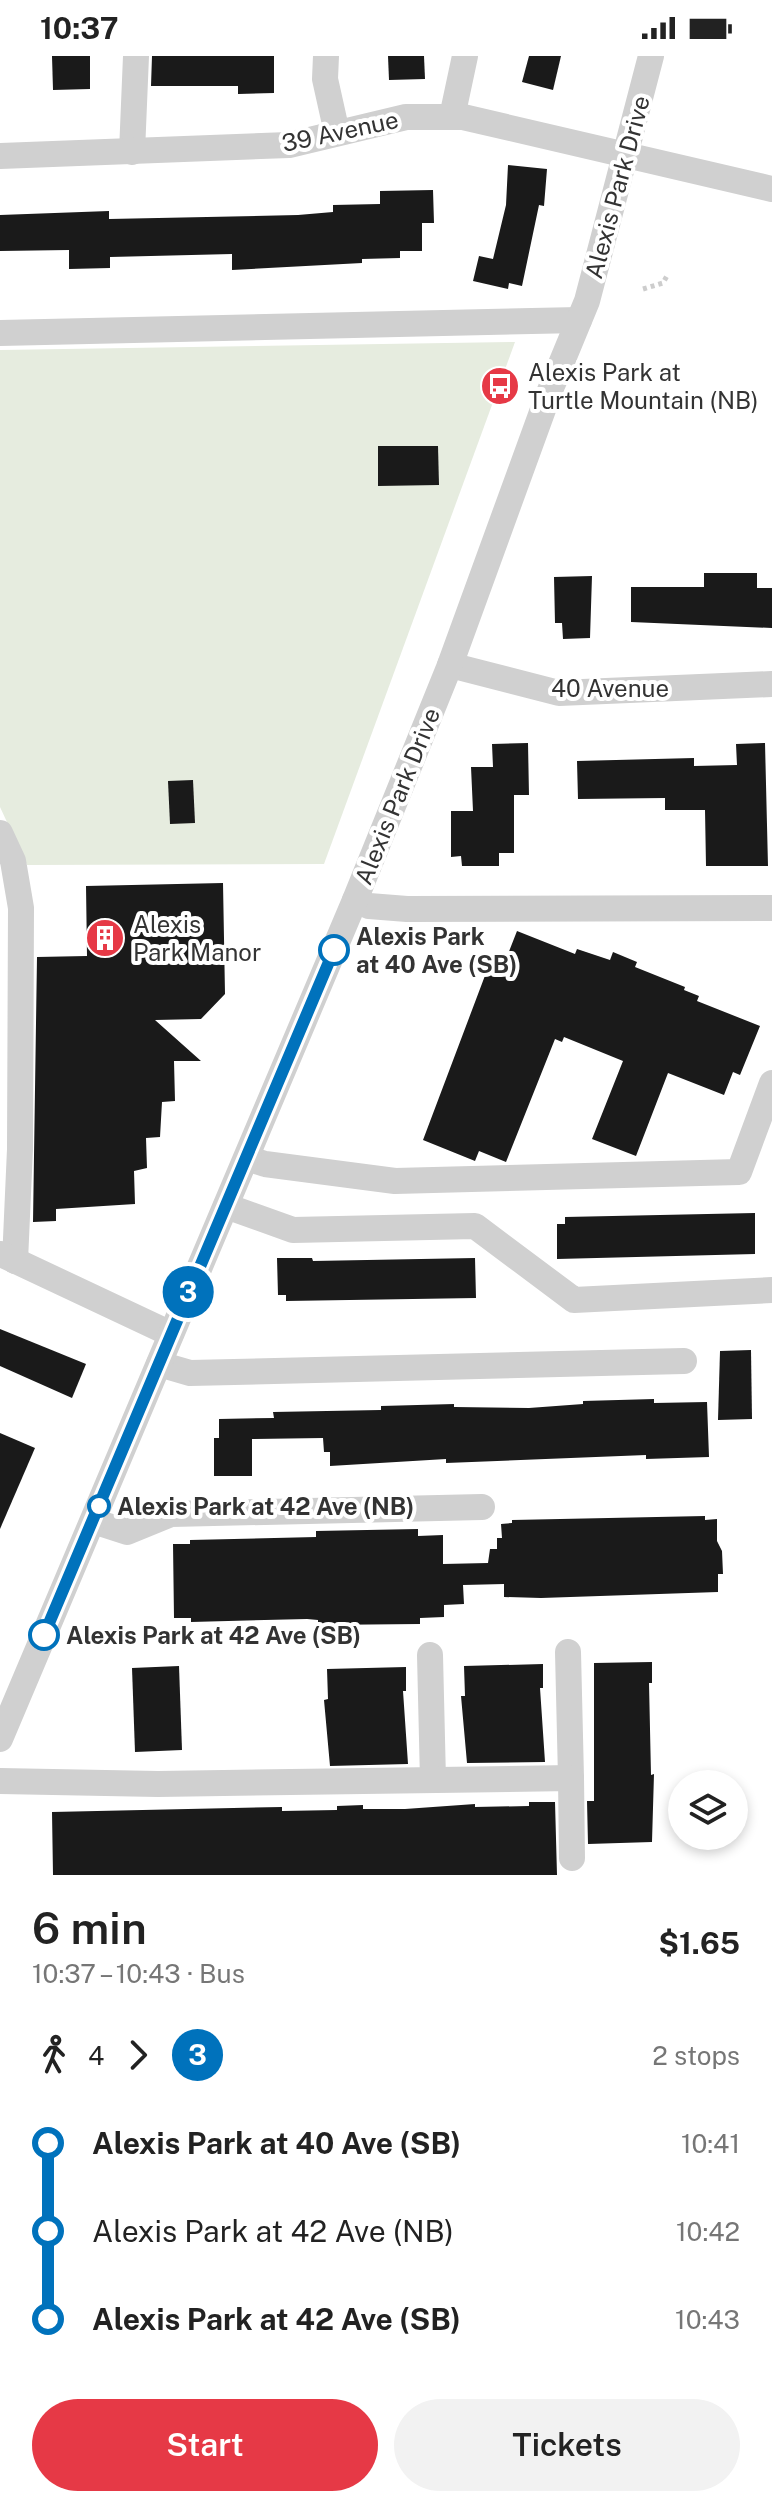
<!DOCTYPE html>
<meta charset="utf-8">
<style>
body{margin:0;font-family:"Public Sans",sans-serif;background:#f2f2f2;color:#222;height:100vh;display:flex;flex-direction:column;font-size:30px;white-space:nowrap}
*{box-sizing:border-box;margin:0}
p{font-size:26px;color:#767676}
.icon{flex:none;width:44px;height:44px;fill:none;stroke:currentColor;stroke-width:2;stroke-linecap:round;stroke-linejoin:round}
.map{position:relative;height:1819px;overflow:hidden}
.panel{display:flex;flex-direction:column;background:#fff;flex:1}
.panel>*{flex:none}
.badge{padding:0 16px;border-radius:26px;font-size:28px;line-height:52px}
.tools{position:absolute;left:668px;top:1714px;display:grid;gap:16px}
.tools a{display:grid;place-items:center;width:80px;height:80px;border-radius:50%;background:#fff;box-shadow:0 4px 12px #0003;font-size:40px}
.map>.badge{position:absolute;translate:-50% -50%;box-shadow:0 0 0 4px #fff}
.legs{display:flex;align-items:center;gap:12px;height:88px;padding:0 32px;font-size:26px}
.legs p{margin-inline-start:auto}
.overview{display:flex;align-items:center;justify-content:space-between;height:136px;padding:0 32px}
h1{font-size:44px;font-weight:600;line-height:60px}
.action{display:flex;gap:16px;margin-top:auto;padding:16px 32px}
.action a{flex:1;height:92px;border-radius:48px;background:#e63946;color:#fff;font-size:32px;font-weight:600;line-height:92px;text-align:center}
.action a+a{background:#f2f2f2;color:#222}
ul{padding:0 32px;list-style:none}
li{display:flex;align-items:center;gap:28px;height:88px;font-size:30px}
li i{display:grid;place-items:center;width:12px;height:100%;margin:0 10px;background:currentColor}
li i::after{content:'';width:20px;height:20px;margin:-10px;border:6px solid;border-radius:50%;background:#fff}
li p{margin-inline-start:auto}
li:first-child i{background:linear-gradient(#0000 50%,currentColor 0)}
li:last-child i{background:linear-gradient(currentColor 50%,#0000 0)}
.status{display:flex;justify-content:space-between;align-items:center;height:56px;padding:0 40px;background:#fff;direction:ltr}
.status svg{height:22px;fill:currentColor}
.map>svg:first-child{display:block}
.green{fill:#e6ecdf}
.building{fill:#1a1a1a}
.lines{fill:none;stroke-linecap:round;stroke-linejoin:round}
.path{stroke:#cdcdcd;stroke-width:5;stroke-dasharray:4 4;stroke-linecap:butt}
.minor{stroke:#d0d0d0;stroke-width:26}
.line-1-casing{stroke:#fff;stroke-width:18}
.line-1{stroke:#0072bc;stroke-width:12}
.stop-1-dot{fill:#fff;stroke:#0072bc;stroke-width:4}
.labels{text-anchor:middle;dominant-baseline:central;stroke-width:8;stroke-linejoin:round;paint-order:stroke}
.street-label{font-size:24px;fill:#333;stroke:#fff}
.poi-label{font-size:24px;fill:#333;stroke:#fff;text-anchor:start}
.stop-label{font-size:24px;font-weight:bold;fill:#333;stroke:#fff;text-anchor:start}
</style>
<div class="status"><b>10:37</b><svg viewBox="0 0 49 12"><path d="M0 12V9h3v3zM5 12V6h3v6zM10 12V3h3v9zM15 12V0h3v12zM26 1h20v11H26zM47 4h2v5h-2z"/></svg></div>
<div class="map">
<svg width="772" height="1819" viewBox="0 0 772 1819">
<rect width="100%" height="100%" fill="#fff"/>
<!-- green -->
<path class="green" d="M 515,286 L 324,808 L 27,809 L 0,751 L 0,294 Z"/>
<!-- building -->
<g class="building">
<path d="M 52,0 L 90,0 L 90,33 L 53,34 Z"/>
<path d="M 152,0 L 274,0 L 274,37 L 238,38 L 238,30 L 151,30 Z"/>
<path d="M 388,0 L 424,0 L 425,23 L 389,24 Z"/>
<path d="M 529,0 L 561,0 L 553,34 L 522,26 Z"/>
<path d="M 508,109 L 547,113 L 544,150 L 539,149 L 522,230 L 509,227 L 508,233 L 473,225 L 479,200 L 493,203 L 506,149 Z"/>
<path d="M 433,134 L 434,167 L 422,167 L 422,195 L 400,195 L 400,202 L 362,203 L 362,207 L 232,214 L 232,198 L 110,201 L 110,212 L 69,213 L 69,194 L 0,195 L 0,159 L 109,155 L 109,163 L 298,159 L 333,156 L 333,149 L 380,148 L 380,135 Z"/>
<path d="M 378,390 L 438,390 L 439,429 L 378,430 Z"/>
<path d="M 704,517 L 757,517 L 757,532 L 772,532 L 772,572 L 631,566 L 631,531 L 704,531 Z"/>
<path d="M 592,520 L 590,582 L 563,583 L 562,567 L 555,567 L 554,521 Z"/>
<path d="M 528,687 L 529,739 L 514,739 L 514,797 L 499,797 L 499,810 L 462,810 L 461,800 L 451,801 L 451,755 L 473,755 L 471,711 L 493,711 L 492,688 Z"/>
<path d="M 765,687 L 768,810 L 706,810 L 705,754 L 665,754 L 665,742 L 578,743 L 577,705 L 694,702 L 694,710 L 737,709 L 736,688 Z"/>
<path d="M 193,724 L 195,767 L 170,768 L 168,725 Z"/>
<path d="M 223,827 L 225,938 L 201,963 L 155,964 L 201,1005 L 174,1005 L 175,1045 L 162,1046 L 160,1081 L 146,1082 L 147,1112 L 134,1115 L 135,1148 L 56,1153 L 56,1165 L 33,1166 L 37,901 L 87,900 L 86,830 Z"/>
<path d="M 517,875 L 575,898 L 577,893 L 610,904 L 613,896 L 637,906 L 635,911 L 685,931 L 684,934 L 699,940 L 697,945 L 760,970 L 740,1019 L 733,1016 L 724,1039 L 668,1017 L 636,1100 L 592,1083 L 623,1005 L 564,981 L 562,986 L 555,983 L 506,1106 L 479,1095 L 475,1105 L 423,1084 L 489,909 L 496,912 L 502,896 L 508,898 Z"/>
<path d="M 755,1157 L 755,1198 L 557,1203 L 557,1168 L 565,1168 L 565,1161 Z"/>
<path d="M 277,1202 L 312,1202 L 313,1205 L 475,1202 L 476,1242 L 286,1245 L 286,1239 L 278,1239 Z"/>
<path d="M 0,1273 L 86,1308 L 72,1342 L 0,1310 Z"/>
<path d="M 751,1294 L 752,1363 L 718,1364 L 720,1295 Z"/>
<path d="M 654,1343 L 654,1347 L 707,1346 L 709,1401 L 646,1403 L 646,1399 L 446,1407 L 446,1403 L 330,1410 L 330,1396 L 324,1396 L 323,1382 L 252,1383 L 252,1420 L 214,1420 L 214,1382 L 219,1382 L 219,1363 L 274,1362 L 273,1356 L 381,1354 L 381,1350 L 454,1348 L 454,1351 L 529,1352 L 583,1348 L 583,1345 Z"/>
<path d="M 0,1377 L 35,1392 L 0,1473 Z"/>
<path d="M 705,1460 L 705,1464 L 717,1463 L 717,1485 L 722,1495 L 723,1518 L 718,1518 L 718,1536 L 541,1542 L 504,1541 L 504,1528 L 463,1529 L 464,1548 L 444,1549 L 444,1561 L 420,1562 L 420,1568 L 318,1569 L 318,1564 L 307,1563 L 191,1566 L 191,1562 L 174,1562 L 173,1488 L 190,1488 L 190,1484 L 316,1481 L 316,1475 L 418,1473 L 418,1480 L 443,1479 L 443,1508 L 488,1507 L 490,1493 L 497,1493 L 497,1482 L 502,1482 L 501,1468 L 512,1467 L 512,1464 Z"/>
<path d="M 652,1606 L 652,1627 L 649,1627 L 651,1719 L 654,1718 L 652,1786 L 588,1788 L 587,1745 L 594,1745 L 594,1607 Z"/>
<path d="M 543,1608 L 543,1632 L 540,1632 L 545,1706 L 467,1707 L 461,1640 L 465,1640 L 464,1610 Z"/>
<path d="M 179,1610 L 182,1694 L 135,1696 L 132,1612 Z"/>
<path d="M 406,1611 L 406,1635 L 403,1635 L 408,1708 L 330,1710 L 324,1644 L 328,1643 L 327,1613 Z"/>
<path d="M 529,1746 L 555,1746 L 557,1819 L 53,1819 L 52,1756 L 282,1751 L 282,1755 L 337,1754 L 337,1750 L 363,1749 L 363,1753 L 405,1753 L 475,1748 L 475,1751 L 529,1750 Z"/>
</g>
<g class="lines">
<!-- path -->
<path class="path" d="M 643,233 L 663,227 L 668,218"/>
<!-- minor -->
<g class="minor">
<path d="M 326,0 L 325,23 L 337,77"/>
<path d="M 452,61 L 465,0"/>
<path d="M 132,96 L 136,0"/>
<path d="M 0,100 L 289,89 L 406,61 L 463,61 L 772,133"/>
<path d="M 0,277 L 579,264"/>
<path d="M 450,609 L 559,637 L 772,628"/>
<path d="M 0,777 L 13,805 L 21,852 L 20,1093 L 15,1205"/>
<path d="M 355,844 L 369,850 L 407,853 L 772,852"/>
<path d="M 247,1102 L 265,1108 L 395,1125 L 739,1116 L 772,1027"/>
<path d="M 226,1150 L 293,1174 L 475,1170 L 574,1244 L 772,1234"/>
<path d="M 1,1198 L 171,1278"/>
<path d="M 159,1308 L 190,1317 L 684,1305"/>
<path d="M 93,1465 L 127,1476 L 171,1458 L 482,1451"/>
<path d="M 568,1596 L 571,1722"/>
<path d="M 430,1599 L 433,1724"/>
<path d="M 0,1683 L 355,844 L 450,609 L 549,337 L 587,245 L 651,0"/>
<path d="M 0,1725 L 158,1728 L 571,1722 L 572,1802"/>
</g>
</g>
<g class="lines">
<defs>
<path id="line-1" d="M 44,1579 L 334,894"/>
</defs>
<!-- line-1 casing -->
<use href="#line-1" class="line-1-casing"/>
<!-- line-1 -->
<use href="#line-1" class="line-1"/>
</g>
<!-- icons -->
<defs>
<symbol id="bus-disc" viewBox="-11 -11 22 22"><circle r="9.5" fill="#e63946" stroke="#fff"/><path d="M-5-6H5V4H4V6H2V4H-2V6H-4V4H-5ZM-3.5-4V0h7V-4ZM-3.5 1.2v1.5H-2V1.2ZM2 1.2v1.5H3.5V1.2Z" fill="#fff"/></symbol>
<symbol id="building-disc" viewBox="-11 -11 22 22"><circle r="9.5" fill="#e63946" stroke="#fff"/><path d="M-4-6H4V6H1V3H-1V6H-4ZM-2.5-4.3h1.7v1.8h-1.7ZM.8-4.3h1.7v1.8H.8ZM-2.5-1h1.7V.8h-1.7ZM.8-1h1.7V.8H.8Z" fill="#fff"/></symbol>
</defs>
<g fill-rule="evenodd">
<use href="#bus-disc" x="478" y="308" width="44" height="44"/>
<use href="#building-disc" x="83" y="860" width="44" height="44"/>
</g>
<!-- markers -->
<g class="stop-1-dot">
<circle cx="334" cy="894" r="14"/>
<circle cx="99" cy="1450" r="10"/>
<circle cx="44" cy="1579" r="14"/>
</g>
<g class="labels">
<!-- street labels -->
<g class="street-label">
<text transform="translate(340 75) rotate(-12)">39 Avenue</text>
<text transform="translate(617 131) rotate(-75)">Alexis Park Drive</text>
<text x="610" y="632">40 Avenue</text>
<text transform="translate(397 740) rotate(-68)">Alexis Park Drive</text>
</g>
<!-- poi labels -->
<g class="poi-label">
<text x="528" y="316">Alexis Park at<tspan x="528" dy="28">Turtle Mountain (NB)</tspan></text>
<text x="133" y="868">Alexis<tspan x="133" dy="28">Park Manor</tspan></text>
</g>
<!-- stop labels -->
<g class="stop-label">
<text x="356" y="880">Alexis Park<tspan x="356" dy="28">at 40 Ave (SB)</tspan></text>
<text x="117" y="1450">Alexis Park at 42 Ave (NB)</text>
<text x="66" y="1579">Alexis Park at 42 Ave (SB)</text>
</g>
</g>
</svg>
<div class="tools">
<a><svg class="icon" aria-label="layers" viewBox="0 0 24 24"><path d="M12 4l9 5-9 5-9-5zM3 14l9 5 9-5"/></svg></a>
</div>
<b class="badge" style="left:188px;top:1236px;background:#0072bc;color:#fff">3</b>
</div>
<section class="panel">
<div class="overview"><div><h1>6 min</h1><p>10:37 – 10:43 · Bus</p></div><b>$1.65</b></div>
<div class="legs"><svg class="icon" aria-label="walk" viewBox="0 0 24 24"><circle cx="13" cy="4" r="2"/><path d="M13 8l-2 6 4 7M11 14l-3 7M7 12l3-4h3l4 4"/></svg>4<svg class="icon" aria-label="forward" viewBox="0 0 24 24"><path d="M9 5l7 7-7 7"/></svg><b class="badge" style="background:#0072bc;color:#fff">3</b><p>2 stops</p></div>
<ul>
<li><i style="color:#0072bc"></i><b>Alexis Park at 40 Ave (SB)</b><p>10:41</p></li>
<li><i style="color:#0072bc"></i><span>Alexis Park at 42 Ave (NB)</span><p>10:42</p></li>
<li><i style="color:#0072bc"></i><b>Alexis Park at 42 Ave (SB)</b><p>10:43</p></li>
</ul>
<div class="action"><a>Start</a><a>Tickets</a></div>
</section>
